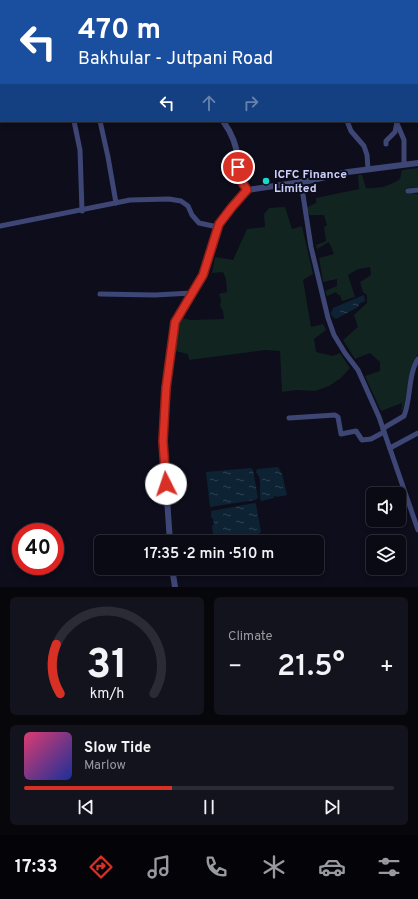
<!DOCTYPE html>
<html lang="en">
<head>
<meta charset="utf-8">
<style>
  body { margin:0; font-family:Overpass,sans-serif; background:#13131d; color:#f1f3f6; height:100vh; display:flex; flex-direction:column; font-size:15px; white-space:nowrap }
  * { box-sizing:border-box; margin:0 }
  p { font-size:13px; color:#999aa0 }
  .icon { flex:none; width:22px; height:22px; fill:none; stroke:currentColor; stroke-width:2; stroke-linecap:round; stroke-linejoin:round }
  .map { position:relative; height:587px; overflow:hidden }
  .side { display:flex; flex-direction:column; gap:10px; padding:10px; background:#06060b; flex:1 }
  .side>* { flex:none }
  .banner { position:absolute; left:0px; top:0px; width:418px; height:122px; box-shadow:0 2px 6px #0003,0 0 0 1px #2a2b34; background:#1a4fa0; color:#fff; overflow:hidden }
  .fabs { position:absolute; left:366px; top:487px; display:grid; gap:8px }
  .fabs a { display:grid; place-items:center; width:40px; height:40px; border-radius:6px; background:#0a0a14; box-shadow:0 2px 6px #0003,0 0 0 1px #2a2b34; font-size:20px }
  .speed { position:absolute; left:12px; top:523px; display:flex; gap:8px; font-size:20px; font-weight:700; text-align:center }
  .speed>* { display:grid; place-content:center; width:52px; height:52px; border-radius:50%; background:#0a0a14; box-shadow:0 2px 6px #0003,0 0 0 1px #2a2b34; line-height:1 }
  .speed .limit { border:6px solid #d22; background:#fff; color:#111 }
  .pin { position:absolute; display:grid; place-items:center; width:34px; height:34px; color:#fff; margin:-17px; border:2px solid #fff; border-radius:50%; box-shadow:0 1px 4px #0007 }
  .me { position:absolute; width:44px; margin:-22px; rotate:356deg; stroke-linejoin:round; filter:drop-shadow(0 0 3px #0008) }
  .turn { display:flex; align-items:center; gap:14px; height:84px; padding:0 12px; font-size:18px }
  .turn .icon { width:52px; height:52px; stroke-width:2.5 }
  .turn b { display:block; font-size:28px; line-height:34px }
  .lanes { display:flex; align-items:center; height:38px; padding:0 12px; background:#0003; justify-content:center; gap:20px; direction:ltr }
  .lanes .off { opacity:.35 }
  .big { font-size:30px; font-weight:600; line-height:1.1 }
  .side .widget { flex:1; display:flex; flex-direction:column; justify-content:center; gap:6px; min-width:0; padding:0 14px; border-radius:6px; background:#13131d }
  .side .dial { align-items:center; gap:0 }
  .dial svg { height:104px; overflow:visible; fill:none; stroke:#2a2b34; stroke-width:7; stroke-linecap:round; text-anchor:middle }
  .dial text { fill:#f1f3f6; stroke:none }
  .song { display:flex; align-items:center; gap:12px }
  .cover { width:48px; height:48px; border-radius:6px; background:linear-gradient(135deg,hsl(340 70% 55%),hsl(230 70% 35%)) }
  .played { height:4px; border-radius:2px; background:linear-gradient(90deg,#d93025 40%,#2a2b34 40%) }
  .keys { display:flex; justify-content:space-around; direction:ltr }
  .heat { display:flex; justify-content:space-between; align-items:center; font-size:22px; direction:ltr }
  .side .tiles { flex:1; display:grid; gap:10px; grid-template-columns:1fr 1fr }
  .widget:last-child { grid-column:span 2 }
  .trip { position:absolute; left:94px; top:535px; width:230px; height:40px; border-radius:6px; background:#0a0a14; box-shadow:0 2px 6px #0003,0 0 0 1px #2a2b34; font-weight:600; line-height:40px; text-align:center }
  .dock { display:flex; height:64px; justify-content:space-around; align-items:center; background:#040408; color:#999aa0 }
  .dock .icon { width:28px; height:28px }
  .dock .on { color:#d93025 }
  .dock b { font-size:18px; color:#f1f3f6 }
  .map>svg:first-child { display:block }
</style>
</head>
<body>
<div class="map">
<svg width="418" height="587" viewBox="0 0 418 587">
  <defs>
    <pattern id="water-ripples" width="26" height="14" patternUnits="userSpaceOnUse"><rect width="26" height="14" fill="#0d2334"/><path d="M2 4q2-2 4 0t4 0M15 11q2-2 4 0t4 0" fill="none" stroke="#2f4252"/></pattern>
  </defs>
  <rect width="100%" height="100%" fill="#0d0d1b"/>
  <g fill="#112420">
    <path d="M418 168V187L407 188 406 192 418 194V354C406 368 409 396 401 414L402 403 381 411 365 376 380 371V362L370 353 355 359 343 340 358 327 354 315 367 303V295L363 292 360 282 371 275 370 267 358 269 348 275 355 297 342 301 340 295H338L336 292 327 296 325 291 337 286V279L323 282 319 258 334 254 329 242 317 249 316 245 326 241 324 227 327 225 324 215H310L306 208 316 203V198L359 189 358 175H362L366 188C378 189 390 186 400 179L402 170Z"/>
    <polygon points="285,207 292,229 302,226 313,274 303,280 311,327 323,324 326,330 314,339 316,352 333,356 340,353 350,368 341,378 329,386 315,391 296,390 282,392 280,351 265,350 189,360 188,354 175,351 176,332 181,318 191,320 224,319 223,311 220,306 221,300 219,294 227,292 226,279 223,272 212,273 215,257 233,260 247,229 265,227 264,214 269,208"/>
  </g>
  <g fill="url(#water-ripples)">
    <polygon points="364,295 365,301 360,303 358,307 336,319 332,316 331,313 333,308"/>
    <path d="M278 467 282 474 287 495 277 497 274 495V498L261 501C258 492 263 479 256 472L257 469Z"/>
    <polygon points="251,468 253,470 258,498 255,500 210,507 206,472"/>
    <path d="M255 503 256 504 261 532C256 537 229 542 221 542L217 535 213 534 212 526 214 524 213 519 211 517V511Z"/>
  </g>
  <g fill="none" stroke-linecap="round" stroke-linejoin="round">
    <g stroke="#3d4675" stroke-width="5">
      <polyline points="82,0 82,1"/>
      <polyline points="89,0 90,1"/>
      <polyline points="386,0 386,1"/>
      <polyline points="0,108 1,107"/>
      <polyline points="74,121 80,150 82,211"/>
      <polyline points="100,121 108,157 116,203"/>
      <polyline points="347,121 351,131 364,146 367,155 368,169"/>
      <polyline points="396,121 404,140 404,164"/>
      <polyline points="386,144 386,141 395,132 397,122"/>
      <polyline points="301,182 311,247 328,318 334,335 345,353 358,370 379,417 418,530"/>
      <polyline points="408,191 418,190"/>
      <polyline points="0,226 130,200 169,199 181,201 188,206 192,215 199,223 218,227"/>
      <polyline points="100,294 155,295 192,293"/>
      <polyline points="289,418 335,415 338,417 341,434 356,431 362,440 371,439 384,432"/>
      <path d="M383 429 387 426 404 416C411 399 408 374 418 359"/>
      <polyline points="390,448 418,433"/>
    </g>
    <g stroke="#3d4675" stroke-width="6">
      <polyline points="153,0 154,1"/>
      <path d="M223 121C231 132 237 147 238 160 240 175 238 177 247 190"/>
      <polyline points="247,190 308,181 348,172 418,163"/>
      <polyline points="170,542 163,441 166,388 175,322 203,275 219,223 232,207 247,190"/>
      <polyline points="172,568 175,587"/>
    </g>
  </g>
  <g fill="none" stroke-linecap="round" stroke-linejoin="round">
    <g stroke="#8d1f18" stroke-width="10">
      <polyline id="route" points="166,484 163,441 166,388 175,322 203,275 219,224 232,207 247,190 240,179 238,167"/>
    </g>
    <use href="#route" stroke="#d93025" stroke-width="7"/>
  </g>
  <circle fill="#17dbc8" stroke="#0d0d1b" stroke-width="1.5" cx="266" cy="181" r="4"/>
  <g text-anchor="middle" stroke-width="4" stroke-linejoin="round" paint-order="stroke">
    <g font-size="12" font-weight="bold" fill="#ccd0fa" stroke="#0d0d1b" text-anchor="start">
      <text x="274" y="178">ICFC Finance<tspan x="274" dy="14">Limited</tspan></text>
    </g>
  </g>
</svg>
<div class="fabs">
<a><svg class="icon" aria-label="sound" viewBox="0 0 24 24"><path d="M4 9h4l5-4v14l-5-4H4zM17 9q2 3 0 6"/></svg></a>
<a><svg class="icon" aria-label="layers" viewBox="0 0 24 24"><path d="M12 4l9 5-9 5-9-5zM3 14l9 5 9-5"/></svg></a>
</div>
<div class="speed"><div class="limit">40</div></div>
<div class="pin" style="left:238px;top:167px;background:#d93025"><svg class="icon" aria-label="arrive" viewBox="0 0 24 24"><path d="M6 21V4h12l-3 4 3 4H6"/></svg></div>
<svg class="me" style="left:166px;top:484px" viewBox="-20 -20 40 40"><circle r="19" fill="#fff"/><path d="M0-13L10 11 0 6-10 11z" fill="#d93025"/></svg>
<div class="trip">17:35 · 2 min · 510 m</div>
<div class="banner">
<div class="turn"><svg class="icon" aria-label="left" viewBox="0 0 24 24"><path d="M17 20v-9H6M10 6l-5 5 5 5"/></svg><div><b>470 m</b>Bakhular - Jutpani Road</div></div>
<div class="lanes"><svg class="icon" aria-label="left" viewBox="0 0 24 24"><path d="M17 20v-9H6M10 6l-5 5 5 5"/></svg><svg class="icon off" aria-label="ahead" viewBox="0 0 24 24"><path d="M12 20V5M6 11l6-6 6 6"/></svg><svg class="icon off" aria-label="right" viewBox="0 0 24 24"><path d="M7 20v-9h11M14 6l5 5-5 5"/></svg></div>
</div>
</div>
<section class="side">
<div class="tiles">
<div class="widget dial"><svg viewBox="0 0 100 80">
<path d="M14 69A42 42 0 1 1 86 69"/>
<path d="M14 69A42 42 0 0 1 11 31" stroke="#d93025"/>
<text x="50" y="56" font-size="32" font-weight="700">31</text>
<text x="50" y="72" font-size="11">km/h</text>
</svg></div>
<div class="widget"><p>Climate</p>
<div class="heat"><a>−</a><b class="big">21.5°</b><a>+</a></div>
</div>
<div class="widget">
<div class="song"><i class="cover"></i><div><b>Slow Tide</b><p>Marlow</p></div></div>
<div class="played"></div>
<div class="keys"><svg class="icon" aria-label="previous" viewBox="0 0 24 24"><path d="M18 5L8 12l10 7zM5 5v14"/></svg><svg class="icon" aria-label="pause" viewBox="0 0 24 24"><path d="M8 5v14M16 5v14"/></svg><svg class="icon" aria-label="next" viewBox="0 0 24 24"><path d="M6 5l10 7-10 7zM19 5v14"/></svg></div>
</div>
</div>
</section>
<nav class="dock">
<b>17:33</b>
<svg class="icon on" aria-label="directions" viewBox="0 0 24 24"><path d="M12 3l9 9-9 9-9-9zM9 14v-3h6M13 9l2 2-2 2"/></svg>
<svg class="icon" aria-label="music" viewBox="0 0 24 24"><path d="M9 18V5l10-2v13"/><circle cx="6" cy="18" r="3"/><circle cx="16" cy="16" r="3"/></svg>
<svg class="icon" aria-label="phone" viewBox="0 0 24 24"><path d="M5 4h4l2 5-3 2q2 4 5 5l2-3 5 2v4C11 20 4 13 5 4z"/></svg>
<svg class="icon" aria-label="climate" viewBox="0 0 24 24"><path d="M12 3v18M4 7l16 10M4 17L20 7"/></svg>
<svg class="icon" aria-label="car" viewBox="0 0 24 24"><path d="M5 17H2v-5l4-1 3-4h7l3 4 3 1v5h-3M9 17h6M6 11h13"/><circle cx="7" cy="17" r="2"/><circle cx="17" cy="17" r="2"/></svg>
<svg class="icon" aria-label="filters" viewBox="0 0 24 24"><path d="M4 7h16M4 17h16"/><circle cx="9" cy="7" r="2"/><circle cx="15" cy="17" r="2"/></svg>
</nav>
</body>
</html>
